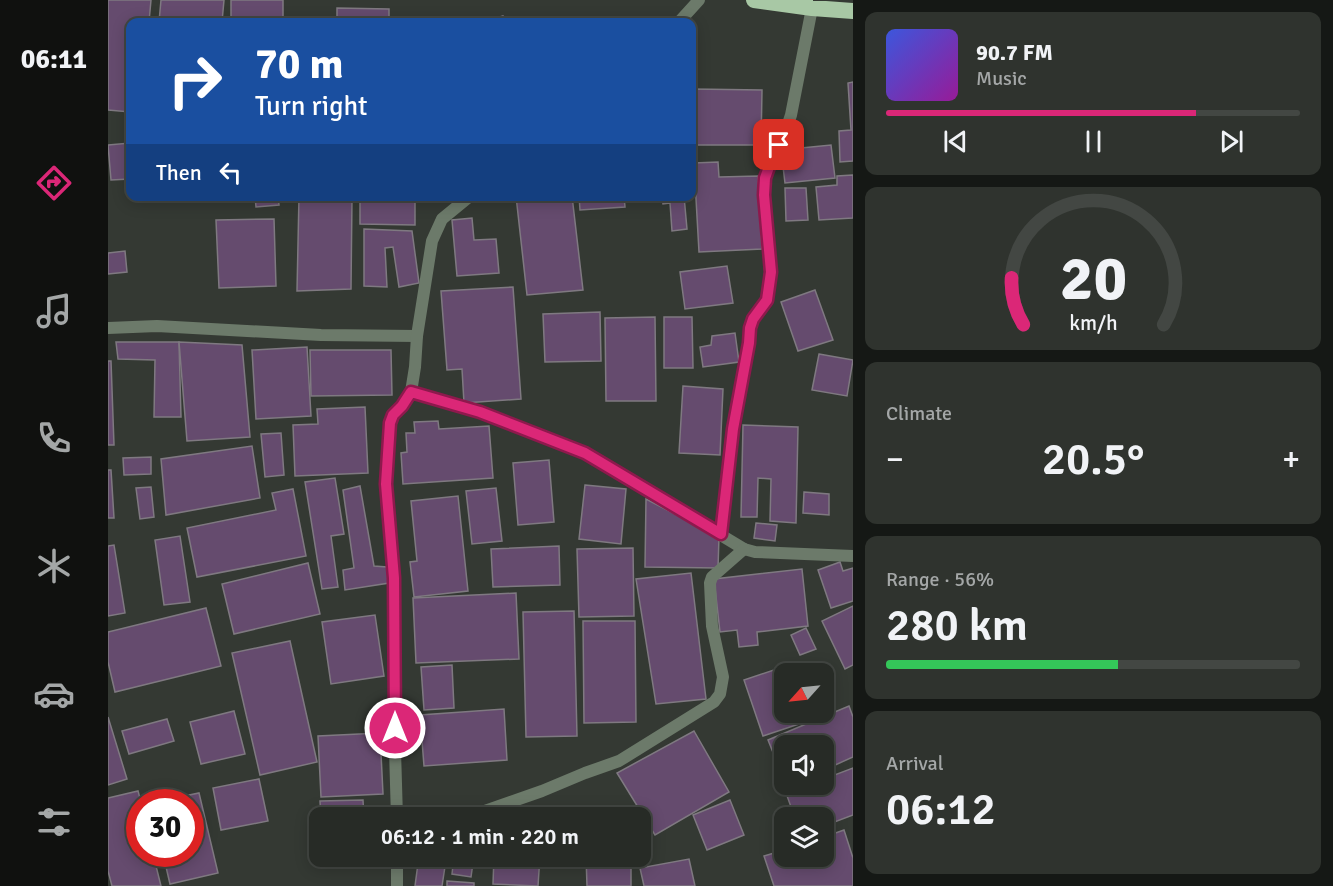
<!DOCTYPE html>
<html lang="en">
<head>
<meta charset="utf-8">
<style>
  body { margin:0; font-family:Signika,sans-serif; background:#2f332e; color:#f1f3f6; height:100vh; display:flex; flex-direction:column; font-size:22px; white-space:nowrap }
  * { box-sizing:border-box; margin:0 }
  p { font-size:20px; color:#a4a7a7 }
  .icon { flex:none; width:33px; height:33px; fill:none; stroke:currentColor; stroke-width:2; stroke-linecap:round; stroke-linejoin:round }
  .map { position:relative; flex:1; overflow:hidden }
  .panel { display:flex; flex-direction:column; gap:12px; padding:12px; background:#151815; width:480px }
  .panel>* { flex:none }
  .hud { position:absolute; left:18px; top:18px; width:570px; height:183px; border-radius:12px; box-shadow:0 3px 15px #0003,0 0 0 2px #434743; background:#1a4fa0; color:#fff; overflow:hidden }
  .needle { width:39px; rotate:243deg }
  .fabs { position:absolute; left:666px; top:663px; display:grid; gap:12px }
  .fabs a { display:grid; place-items:center; width:60px; height:60px; border-radius:12px; background:#272b26; box-shadow:0 3px 15px #0003,0 0 0 2px #434743; font-size:30px }
  .speed { position:absolute; left:18px; top:789px; display:flex; gap:12px; font-size:30px; font-weight:700; text-align:center }
  .speed>* { display:grid; place-content:center; width:78px; height:78px; border-radius:50%; background:#272b26; box-shadow:0 3px 15px #0003,0 0 0 2px #434743; line-height:1 }
  .speed .limit { border:9px solid #d22; background:#fff; color:#111 }
  .pin { position:absolute; display:grid; place-items:center; width:51px; height:51px; color:#fff; margin:-26px; border-radius:12px; box-shadow:0 3px 9px #0006 }
  .me { position:absolute; width:66px; margin:-33px; rotate:0deg; stroke-linejoin:round; filter:drop-shadow(0 0 4px #0008) }
  .turn { display:flex; align-items:center; gap:21px; height:126px; padding:0 30px; font-size:27px }
  .turn .icon { width:78px; height:78px; stroke-width:2.5 }
  .turn b { display:block; font-size:42px; line-height:51px }
  .then { display:flex; align-items:center; height:57px; padding:0 30px; background:#0003; gap:12px; font-size:22px }
  .big { font-size:45px; font-weight:600; line-height:1.1 }
  .panel .tile { flex:1; display:flex; flex-direction:column; justify-content:center; gap:9px; min-width:0; padding:0 21px; border-radius:12px; background:#2f332e }
  .panel .dial { align-items:center; gap:0 }
  .dial svg { height:156px; overflow:visible; fill:none; stroke:#434743; stroke-width:7; stroke-linecap:round; text-anchor:middle }
  .dial text { fill:#f1f3f6; stroke:none }
  .song { display:flex; align-items:center; gap:18px }
  .cover { width:72px; height:72px; border-radius:9px; background:linear-gradient(135deg,hsl(230 70% 55%),hsl(300 70% 35%)) }
  .played { height:6px; border-radius:3px; background:linear-gradient(90deg,#db2777 75%,#434743 75%) }
  .keys { display:flex; justify-content:space-around; direction:ltr }
  .heat { display:flex; justify-content:space-between; align-items:center; font-size:33px; direction:ltr }
  .charge { height:9px; border-radius:4px; background:linear-gradient(90deg,#34c759 56%,#434743 0) }
  .trip { position:absolute; left:201px; top:807px; width:342px; height:60px; border-radius:12px; background:#272b26; box-shadow:0 3px 15px #0003,0 0 0 2px #434743; font-weight:600; line-height:60px; text-align:center }
  main { display:flex; flex:1; min-height:0 }
  .dock { display:flex; flex-direction:column; width:108px; justify-content:space-around; align-items:center; background:#10110f; color:#a4a7a7 }
  .dock .icon { width:42px; height:42px }
  .dock .selected { color:#db2777 }
  .dock b { font-size:27px; color:#f1f3f6 }
  .map>svg:first-child { display:block }
</style>
</head>
<body>
<main>
<nav class="dock">
<b>06:11</b>
<svg class="icon selected" aria-label="directions" viewBox="0 0 24 24"><path d="M12 3l9 9-9 9-9-9zM9 14v-3h6M13 9l2 2-2 2"/></svg>
<svg class="icon" aria-label="music" viewBox="0 0 24 24"><path d="M9 18V5l10-2v13"/><circle cx="6" cy="18" r="3"/><circle cx="16" cy="16" r="3"/></svg>
<svg class="icon" aria-label="phone" viewBox="0 0 24 24"><path d="M5 4h4l2 5-3 2q2 4 5 5l2-3 5 2v4C11 20 4 13 5 4z"/></svg>
<svg class="icon" aria-label="climate" viewBox="0 0 24 24"><path d="M12 3v18M4 7l16 10M4 17L20 7"/></svg>
<svg class="icon" aria-label="car" viewBox="0 0 24 24"><path d="M5 17H2v-5l4-1 3-4h7l3 4 3 1v5h-3M9 17h6M6 11h13"/><circle cx="7" cy="17" r="2"/><circle cx="17" cy="17" r="2"/></svg>
<svg class="icon" aria-label="filters" viewBox="0 0 24 24"><path d="M4 7h16M4 17h16"/><circle cx="9" cy="7" r="2"/><circle cx="15" cy="17" r="2"/></svg>
</nav>
<div class="map">
<svg width="745" height="886" viewBox="0 0 745 886">
  <rect width="100%" height="100%" fill="#343933"/>
  <g fill="#654b6e" stroke="#7f7981" stroke-width="1.5">
    <polygon points="0,0 43,0 41,22 22,22 22,112 0,110"/>
    <polygon points="53,0 116,0 114,22 51,22"/>
    <polygon points="123,0 175,0 175,22 123,20"/>
    <polygon points="229,8 281,9 281,22 229,22"/>
    <polygon points="395,16 397,22 376,22"/>
    <polygon points="745,82 745,161 732,162 731,131 743,130 740,83"/>
    <polygon points="585,89 654,90 653,145 585,145"/>
    <polygon points="22,143 22,179 3,180 0,145"/>
    <polygon points="723,145 727,178 677,183 673,150"/>
    <polygon points="610,162 611,177 650,176 654,249 591,252 586,163"/>
    <polygon points="745,175 745,218 711,220 708,187 729,185 729,176"/>
    <polygon points="677,188 698,188 700,220 678,221"/>
    <polygon points="147,196 170,196 171,205 148,207"/>
    <polygon points="191,196 244,198 243,289 189,291"/>
    <polygon points="252,196 307,196 307,225 252,224"/>
    <polygon points="408,196 464,196 475,290 419,295"/>
    <polygon points="471,196 516,196 517,207 472,210"/>
    <polygon points="554,196 576,196 579,229 564,231 562,203 555,204"/>
    <polygon points="364,218 366,240 388,239 391,273 349,276 344,220"/>
    <polygon points="166,219 168,286 111,288 108,220"/>
    <polygon points="256,229 304,231 311,283 291,287 285,247 277,248 279,287 256,286"/>
    <polygon points="17,251 19,272 0,274 0,253"/>
    <polygon points="619,266 625,303 577,309 572,272"/>
    <polygon points="405,287 413,399 356,403 354,369 339,370 333,291"/>
    <polygon points="707,290 725,340 690,351 673,302"/>
    <polygon points="492,312 493,361 437,362 435,314"/>
    <polygon points="547,317 548,401 498,401 497,318"/>
    <polygon points="556,317 584,317 585,368 556,368"/>
    <polygon points="627,333 631,362 595,367 592,347 603,345 604,336"/>
    <polygon points="8,342 71,342 73,417 46,417 47,360 10,359"/>
    <polygon points="71,342 134,345 142,437 79,441"/>
    <polygon points="199,347 203,416 148,419 144,350"/>
    <polygon points="202,350 283,350 284,395 203,396"/>
    <polygon points="711,354 745,360 739,396 704,390"/>
    <polygon points="0,361 3,361 6,445 0,445"/>
    <polygon points="575,386 615,389 612,455 571,453"/>
    <polygon points="257,407 260,473 187,476 185,425 210,424 209,409"/>
    <polygon points="330,421 331,429 381,426 385,478 295,484 293,453 299,452 298,433 307,433 306,422"/>
    <polygon points="635,425 690,427 688,523 662,521 663,479 650,478 649,517 633,517"/>
    <polygon points="173,433 176,475 157,477 153,434"/>
    <polygon points="144,446 152,498 58,515 53,459"/>
    <polygon points="43,457 43,474 16,475 15,458"/>
    <polygon points="441,460 446,522 410,525 405,463"/>
    <polygon points="0,470 3,470 6,518 0,518"/>
    <polygon points="227,478 236,534 223,536 230,587 214,589 197,482"/>
    <polygon points="477,485 518,489 513,544 471,539"/>
    <polygon points="252,486 266,566 279,567 281,583 237,590 235,570 246,568 235,490"/>
    <polygon points="43,487 46,517 32,519 28,488"/>
    <polygon points="388,488 394,541 364,544 358,491"/>
    <polygon points="185,489 198,556 89,577 79,528 168,510 164,493"/>
    <polygon points="696,492 721,494 721,515 695,513"/>
    <polygon points="350,496 360,591 306,597 302,562 309,561 303,501"/>
    <polygon points="538,499 611,537 610,568 537,567"/>
    <polygon points="648,523 669,525 667,541 646,538"/>
    <polygon points="72,536 82,602 56,605 47,540"/>
    <polygon points="6,545 17,613 0,616 0,546"/>
    <polygon points="451,546 452,585 385,587 383,549"/>
    <polygon points="525,548 526,616 471,617 469,549"/>
    <polygon points="732,562 735,571 745,568 745,601 723,608 710,570"/>
    <polygon points="200,563 212,614 126,634 114,584"/>
    <polygon points="694,569 700,626 649,632 650,645 631,647 629,630 612,632 606,579"/>
    <polygon points="583,573 598,699 548,704 528,579"/>
    <polygon points="408,593 411,659 308,663 305,598"/>
    <polygon points="745,606 745,665 737,669 714,621"/>
    <polygon points="98,608 113,666 7,692 0,662 0,632"/>
    <polygon points="466,611 469,736 418,737 415,612"/>
    <polygon points="267,615 276,676 223,684 214,622"/>
    <polygon points="475,621 527,621 528,722 476,723"/>
    <polygon points="698,628 708,649 692,655 683,635"/>
    <polygon points="182,641 209,762 152,775 124,653"/>
    <polygon points="690,662 694,674 676,674 676,712 707,712 709,718 655,736 636,680"/>
    <polygon points="344,665 346,708 316,710 313,667"/>
    <polygon points="741,706 745,717 745,757 716,770 716,746 676,746 676,780 660,740"/>
    <polygon points="396,709 399,760 316,766 312,715"/>
    <polygon points="126,711 137,754 93,764 82,722"/>
    <polygon points="0,717 19,779 0,785"/>
    <polygon points="59,719 66,741 21,754 14,731"/>
    <polygon points="586,731 621,792 547,835 509,773"/>
    <polygon points="272,733 275,794 213,797 210,736"/>
    <polygon points="745,768 745,815 716,826 716,818 687,818 678,793 701,784 716,784 716,779"/>
    <polygon points="151,779 160,821 113,830 105,788"/>
    <polygon points="30,791 33,802 32,802 32,854 45,854 53,886 4,886 0,871 0,798"/>
    <polygon points="91,793 110,873 62,884 55,854 82,854 82,802 48,802"/>
    <polygon points="255,800 256,818 213,818 212,801"/>
    <polygon points="622,800 636,835 599,850 585,815"/>
    <polygon points="736,830 745,858 745,886 666,886 656,856 676,850 676,856 716,856 716,837"/>
    <polygon points="311,856 338,860 334,886 307,886"/>
    <polygon points="346,856 366,856 363,877 344,874"/>
    <polygon points="386,856 432,856 430,886 385,884"/>
    <polygon points="478,856 512,856 512,868 523,868 523,886 479,886"/>
    <polygon points="581,859 587,886 536,886 532,868"/>
    <polygon points="339,881 366,883 366,886 339,886"/>
  </g>
  <g fill="none" stroke-linecap="round" stroke-linejoin="round">
    <g stroke="#6c7a6a" stroke-width="12">
      <polyline points="571,22 591,0"/>
      <polyline points="0,328 49,326 213,335 309,336"/>
      <polyline points="303,392 372,412 477,453 636,549 647,552 745,556"/>
      <polyline points="613,535 625,429 641,343 642,328 645,319 659,300 662,272 656,195 657,178 665,156 679,127 683,115 704,8"/>
      <polyline points="289,818 287,750 286,578 278,484 282,423 285,415 294,406 303,392 307,367 309,336 324,241 334,219 362,196"/>
      <polyline points="357,818 434,791 477,773 511,761 606,702 612,694 615,677 604,626 602,583 604,577 636,549"/>
      <polyline points="289,886 289,856"/>
    </g>
    <polyline stroke="#a8c8a5" stroke-width="16" points="646,0 704,8 745,11"/>
  </g>
  <g fill="none" stroke-linecap="round" stroke-linejoin="round">
    <g stroke="#8e194d" stroke-width="15">
      <polyline id="route" points="287,728 286,578 278,484 282,423 285,415 294,406 303,392 372,412 477,453 613,534 625,429 641,343 642,328 645,319 659,300 663,272 656,195 657,178 665,156 671,145"/>
    </g>
    <use href="#route" stroke="#db2777" stroke-width="10"/>
  </g>
</svg>
<div class="fabs">
<a><svg class="needle" viewBox="-14 -14 28 28"><path d="M0-13l5 13h-10z" fill="#e53935"/><path d="M0 13l5-13h-10z" fill="#a4a7a7"/></svg></a>
<a><svg class="icon" aria-label="sound" viewBox="0 0 24 24"><path d="M4 9h4l5-4v14l-5-4H4zM17 9q2 3 0 6"/></svg></a>
<a><svg class="icon" aria-label="layers" viewBox="0 0 24 24"><path d="M12 4l9 5-9 5-9-5zM3 14l9 5 9-5"/></svg></a>
</div>
<div class="speed"><div class="limit">30</div></div>
<div class="pin" style="left:671px;top:145px;background:#d93025"><svg class="icon" aria-label="arrive" viewBox="0 0 24 24"><path d="M6 21V4h12l-3 4 3 4H6"/></svg></div>
<svg class="me" style="left:287px;top:728px" viewBox="-20 -20 40 40"><circle r="17" fill="#db2777" stroke="#fff" stroke-width="3"/><path d="M0-11L8 9 0 5-8 9z" fill="#fff"/></svg>
<div class="trip">06:12 · 1 min · 220 m</div>
<div class="hud">
<div class="turn"><svg class="icon" aria-label="right" viewBox="0 0 24 24"><path d="M7 20v-9h11M14 6l5 5-5 5"/></svg><div><b>70 m</b>Turn right</div></div>
<div class="then">Then<svg class="icon" aria-label="left" viewBox="0 0 24 24"><path d="M17 20v-9H6M10 6l-5 5 5 5"/></svg></div>
</div>
</div>
<section class="panel">
<div class="tile">
<div class="song"><i class="cover"></i><div><b>90.7 FM</b><p>Music</p></div></div>
<div class="played"></div>
<div class="keys"><svg class="icon" aria-label="previous" viewBox="0 0 24 24"><path d="M18 5L8 12l10 7zM5 5v14"/></svg><svg class="icon" aria-label="pause" viewBox="0 0 24 24"><path d="M8 5v14M16 5v14"/></svg><svg class="icon" aria-label="next" viewBox="0 0 24 24"><path d="M6 5l10 7-10 7zM19 5v14"/></svg></div>
</div>
<div class="tile dial"><svg viewBox="0 0 100 80">
<path d="M14 69A42 42 0 1 1 86 69"/>
<path d="M14 69A42 42 0 0 1 8 45" stroke="#db2777"/>
<text x="50" y="56" font-size="32" font-weight="700">20</text>
<text x="50" y="72" font-size="11">km/h</text>
</svg></div>
<div class="tile"><p>Climate</p>
<div class="heat"><a>−</a><b class="big">20.5°</b><a>+</a></div>
</div>
<div class="tile"><p>Range · 56%</p><b class="big">280 km</b><div class="charge"></div></div>
<div class="tile"><p>Arrival</p><b class="big">06:12</b></div>
</section>
</main>
</body>
</html>
